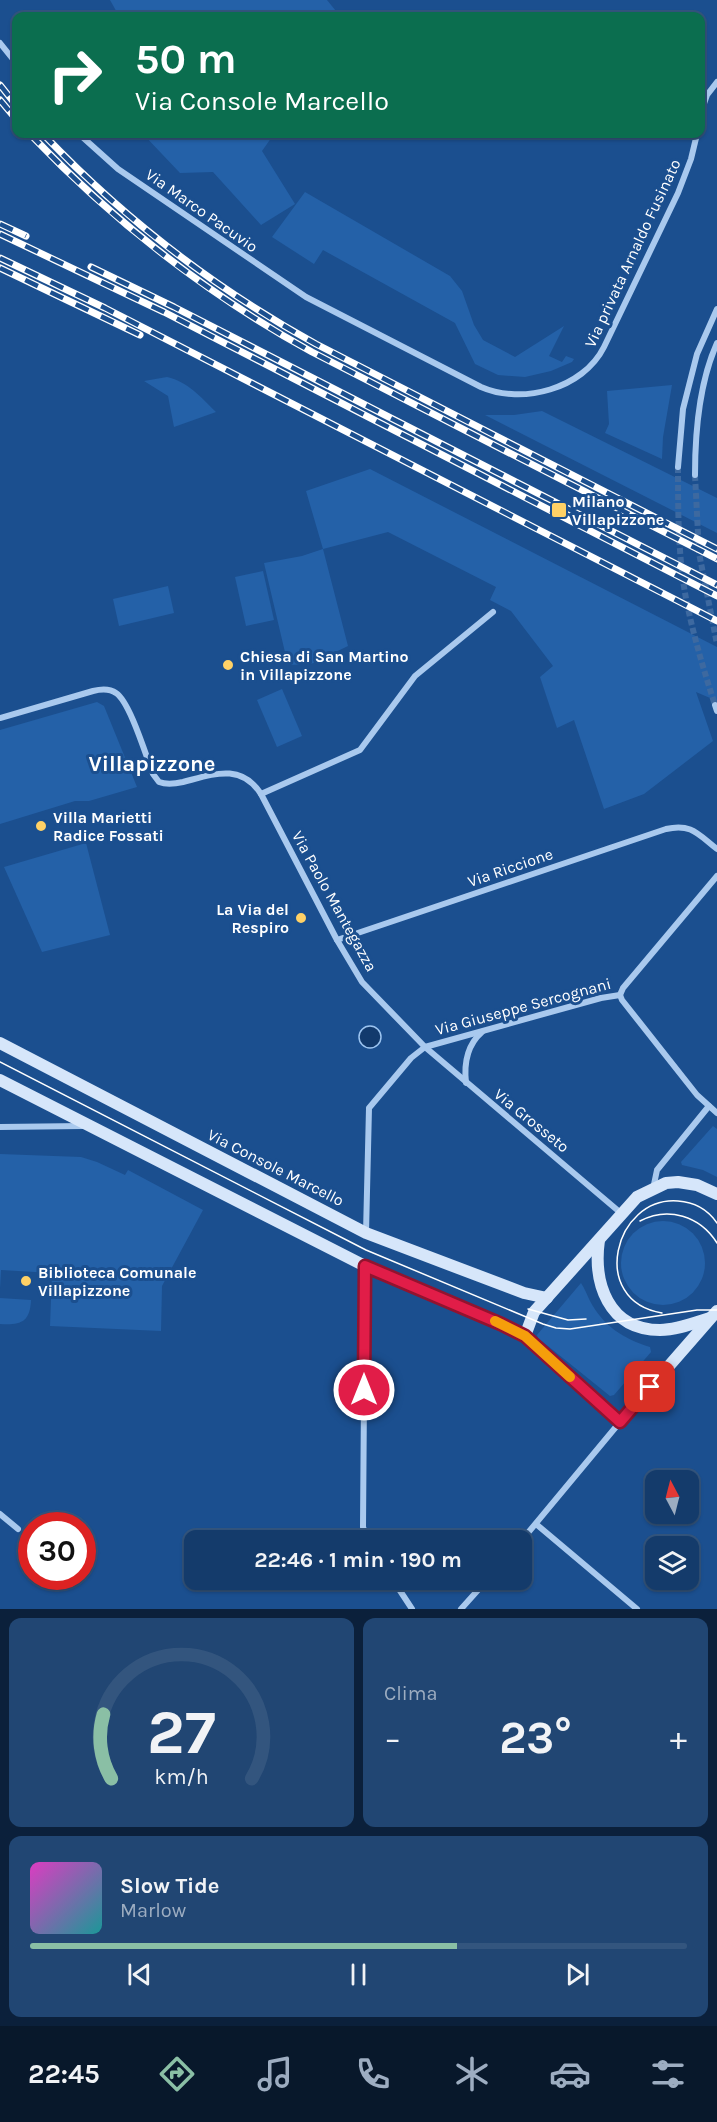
<!DOCTYPE html>
<html lang="it">
<head>
<meta charset="utf-8">
<style>
  body { margin:0; font-family:Karla,sans-serif; background:#214673; color:#f1f3f6; height:100vh; display:flex; flex-direction:column; font-size:22px; white-space:nowrap }
  * { box-sizing:border-box; margin:0 }
  p { font-size:20px; color:#9dadc1 }
  .icon { flex:none; width:33px; height:33px; fill:none; stroke:currentColor; stroke-width:2; stroke-linecap:round; stroke-linejoin:round }
  .map { position:relative; height:1609px; overflow:hidden }
  .panel { display:flex; flex-direction:column; gap:9px; padding:9px; background:#0b203b; flex:1 }
  .panel>* { flex:none }
  .hud { position:absolute; left:12px; top:12px; width:693px; height:126px; border-radius:12px; box-shadow:0 2px 4px #0004,0 0 0 2px #33557e; background:#0b6e4f; color:#fff; overflow:hidden }
  .needle { width:39px; rotate:353deg }
  .buttons { position:absolute; left:645px; top:1470px; display:grid; gap:12px }
  .buttons a { display:grid; place-items:center; width:54px; height:54px; border-radius:12px; background:#143b6b; box-shadow:0 2px 4px #0004,0 0 0 2px #33557e; font-size:30px }
  .speed { position:absolute; left:18px; top:1512px; display:flex; gap:12px; font-size:30px; font-weight:700; text-align:center }
  .speed>* { display:grid; place-content:center; width:78px; height:78px; border-radius:50%; background:#143b6b; box-shadow:0 2px 4px #0004,0 0 0 2px #33557e; line-height:1 }
  .speed .limit { border:9px solid #d22; background:#fff; color:#111 }
  .pin { position:absolute; display:grid; place-items:center; width:51px; height:51px; color:#fff; margin:-26px; border-radius:12px; box-shadow:0 3px 9px #0006 }
  .me { position:absolute; width:66px; margin:-33px; rotate:0deg; stroke-linejoin:round; filter:drop-shadow(0 0 4px #0008) }
  .turn { display:flex; align-items:center; gap:21px; height:126px; padding:0 24px; font-size:27px }
  .turn .icon { width:78px; height:78px; stroke-width:2.5 }
  .turn b { display:block; font-size:42px; line-height:51px }
  .big { font-size:45px; font-weight:700; line-height:1.1 }
  .panel .widget { flex:1; display:flex; flex-direction:column; justify-content:center; gap:9px; min-width:0; padding:0 21px; border-radius:12px; background:#214673 }
  .panel .dial { align-items:center; gap:0 }
  .dial svg { height:156px; overflow:visible; fill:none; stroke:#33557e; stroke-width:7; stroke-linecap:round; text-anchor:middle }
  .dial text { fill:#f1f3f6; stroke:none }
  .song { display:flex; align-items:center; gap:18px }
  .cover { width:72px; height:72px; border-radius:9px; background:linear-gradient(135deg,hsl(310 70% 55%),hsl(180 70% 35%)) }
  .played { height:6px; border-radius:3px; background:linear-gradient(90deg,#8abfa5 65%,#33557e 65%) }
  .keys { display:flex; justify-content:space-around; direction:ltr }
  .heat { display:flex; justify-content:space-between; align-items:center; font-size:33px; direction:ltr }
  .panel .tiles { flex:1; display:grid; gap:9px; grid-template-columns:1fr 1fr }
  .widget:last-child { grid-column:span 2 }
  .trip { position:absolute; left:184px; top:1530px; width:348px; height:60px; border-radius:12px; background:#143b6b; box-shadow:0 2px 4px #0004,0 0 0 2px #33557e; font-weight:700; line-height:60px; text-align:center }
  .tab-bar { display:flex; height:96px; justify-content:space-around; align-items:center; background:#08182b; color:#9dadc1 }
  .tab-bar .icon { width:42px; height:42px }
  .tab-bar .selected { color:#8abfa5 }
  .tab-bar b { font-size:27px; color:#f1f3f6 }
  .map>svg:first-child { display:block }
</style>
</head>
<body>
<div class="map">
<svg width="717" height="1609" viewBox="0 0 717 1609">
  <rect width="100%" height="100%" fill="#1b4f8f"/>
  <g fill="#2461a8">
    <polygon points="110,0 327,0 340,16 119,16"/>
    <polygon points="143,134 274,134 262,151 295,204 261,225 213,172 180,173"/>
    <polygon points="305,192 450,276 462,291 474,325 483,340 515,357 564,326 549,356 562,362 566,356 574,359 572,362 551,371 525,377 498,375 475,364 455,323 323,250 314,264 272,237"/>
    <path d="M167 377C188 382 201 397 216 412L174 427 168 396 144 381Z"/>
    <polygon points="672,385 663,437 662,459 605,433 609,424 607,391"/>
    <polygon points="542,411 717,498 717,533 485,415 514,415"/>
    <polygon points="370,469 717,647 717,701 696,692 713,741 644,794 604,809 574,720 557,728 540,677 553,666 511,611 490,600 496,587 388,532 323,549 348,646 311,664 288,665 264,563 302,556 323,549 306,491"/>
    <polygon points="263,571 274,620 246,626 235,577"/>
    <polygon points="168,586 174,613 119,626 113,599"/>
    <polygon points="282,689 302,736 277,747 257,700"/>
    <polygon points="97,702 104,706 137,787 89,801 75,801 0,824 0,730"/>
    <polygon points="86,843 110,935 42,952 4,867"/>
    <polygon points="713,1126 717,1129 717,1177 703,1170 682,1165 681,1162"/>
    <polygon points="0,1154 81,1157 97,1162 125,1175 128,1170 203,1210 162,1286 161,1331 50,1326 52,1273 1,1270 0,1289"/>
    <circle cx="663" cy="1263" r="42"/>
    <path d="M581 1283C585 1289 587 1295 590 1301 603 1326 624 1339 650 1347L651 1352 614 1395 610 1396 538 1338 537 1335Z"/>
    <path d="M0 1298 31 1300C30 1323 20 1325 0 1324Z"/>
  </g>
  <circle fill="#123a6d" stroke="#9cc4f0" stroke-width="1.5" cx="370" cy="1037" r="11"/>
  <g fill="none" stroke-linecap="round" stroke-linejoin="round">
    <g stroke="#3d69a0" stroke-width="6" stroke-dasharray="6 3" stroke-linecap="butt">
      <path d="M678 467C678 509 678 552 685 593 692 631 703 668 715 705"/>
      <polyline points="695,475 699,553 717,644"/>
    </g>
    <g stroke="#a9c9ee" stroke-width="6">
      <polyline points="0,43 16,63"/>
      <polyline points="700,115 707,95 717,82"/>
      <path d="M79 134 118 169 306 297 481 387C522 405 583 389 604 347L678 193 691 159 697 134"/>
      <polyline points="678,467 683,409 697,354 717,309"/>
      <path d="M695 475C695 432 699 383 717 343"/>
      <polyline points="715,705 717,711"/>
      <path d="M0 718 93 691C101 689 109 688 116 693 130 702 146 756 153 774L159 782C167 785 174 784 183 782 214 774 241 763 261 794L337 940 362 982 425 1047 622 1214"/>
      <polyline points="261,794 360,750 415,676 493,612"/>
      <path d="M337 940 666 829C691 823 698 834 717 849"/>
      <polyline points="620,995 623,988 717,876"/>
      <polyline points="620,995 622,1000 697,1095 717,1113"/>
      <path d="M466 1083C464 1065 467 1045 482 1032"/>
      <polyline points="0,1127 83,1126"/>
      <polyline points="653,1189 657,1170 709,1106"/>
      <polyline points="366,1233 369,1108 411,1058 425,1047 601,998 620,995"/>
      <polyline points="365,1266 363,1527 367,1540"/>
      <polyline points="0,1514 18,1529"/>
      <polyline points="536,1524 637,1609"/>
      <polyline points="522,1540 620,1422"/>
      <polyline points="393,1580 412,1609"/>
      <polyline points="461,1609 487,1580"/>
    </g>
    <g stroke="#d6e6fa" stroke-width="12">
      <polyline points="0,1043 366,1233 524,1293 547,1298"/>
      <polyline points="0,1080 365,1266 501,1324 525,1336 620,1422 717,1311"/>
      <path d="M599 1240C593 1283 608 1330 660 1330 677 1330 694 1323 710 1318"/>
      <polyline points="525,1336 534,1312 637,1197 666,1183 678,1182 697,1185 717,1194"/>
    </g>
    <g stroke="#fff" stroke-width="1.5">
      <polyline points="0,1062 366,1250 543,1324 556,1328 570,1329 697,1310 717,1310"/>
      <path d="M640 1221C668 1206 700 1216 717 1243"/>
      <polyline points="528,1309 568,1320 586,1319"/>
      <path d="M662 1313C588 1301 614 1196 678 1201 694 1202 708 1210 717 1223"/>
    </g>
    <g stroke="#fff" stroke-width="7">
      <g id="rail">
        <polyline points="0,85 16,105"/>
        <polyline points="0,100 16,119"/>
        <path d="M30 134C114 222 205 293 312 352L717 559"/>
        <path d="M43 134C123 218 214 288 316 344L717 549"/>
        <polyline points="0,224 26,236"/>
        <polyline points="0,234 164,312 717,596"/>
        <polyline points="0,258 105,308 717,621"/>
        <polyline points="91,267 174,307 717,585"/>
        <polyline points="0,268 140,335"/>
      </g>
    </g>
    <use href="#rail" stroke="#1b4f8f" stroke-width="4.5" stroke-dasharray="14" stroke-linecap="butt"/>
  </g>
  <g fill="none" stroke-linecap="round" stroke-linejoin="round">
    <g stroke="#92132f" stroke-width="15">
      <polyline id="route" points="364,1390 365,1266 501,1324 525,1336 620,1422 650,1387"/>
    </g>
    <use href="#route" stroke="#e11d48" stroke-width="10"/>
    <polyline stroke="#f59e0b" stroke-width="10" points="495,1321 525,1336 570,1377"/>
  </g>
  <g fill="#ffd166" stroke="#1b4f8f" stroke-width="2">
    <rect x="551" y="502" width="16" height="16" rx="3"/>
    <circle cx="228" cy="665" r="6"/>
    <circle cx="41" cy="826" r="6"/>
    <circle cx="301" cy="918" r="6"/>
    <circle cx="26" cy="1281" r="6"/>
  </g>
  <g text-anchor="middle" stroke-width="6" stroke-linejoin="round" paint-order="stroke">
    <g font-size="16" fill="#fff" stroke="#1b4f8f">
      <text transform="translate(202 210) rotate(35)" y="6">Via Marco Pacuvio</text>
      <text transform="translate(632 253) rotate(-65)" y="6">Via privata Arnaldo Fusinato</text>
      <text transform="translate(510 867) rotate(-19)" y="6">Via Riccione</text>
      <text transform="translate(335 901) rotate(61)" y="6">Via Paolo Mantegazza</text>
      <text transform="translate(523 1006) rotate(-15)" y="6">Via Giuseppe Sercognani</text>
      <text transform="translate(532 1120) rotate(39)" y="6">Via Grosseto</text>
      <text transform="translate(276 1167) rotate(27)" y="6">Via Console Marcello</text>
    </g>
    <g font-size="16" font-weight="bold" fill="#fff" stroke="#1b4f8f" text-anchor="start">
      <text x="572" y="507">Milano<tspan x="572" dy="18">Villapizzone</tspan></text>
      <text x="240" y="662">Chiesa di San Martino<tspan x="240" dy="18">in Villapizzone</tspan></text>
      <text x="53" y="823">Villa Marietti<tspan x="53" dy="18">Radice Fossati</tspan></text>
      <text x="289" y="915" text-anchor="end">La Via del<tspan x="289" dy="18">Respiro</tspan></text>
      <text x="38" y="1278">Biblioteca Comunale<tspan x="38" dy="18">Villapizzone</tspan></text>
    </g>
    <g font-size="22" font-weight="bold" fill="#fff" stroke="#1b4f8f">
      <text x="152" y="771">Villapizzone</text>
    </g>
  </g>
</svg>
<div class="buttons">
<a><svg class="needle" viewBox="-14 -14 28 28"><path d="M0-13l5 13h-10z" fill="#e53935"/><path d="M0 13l5-13h-10z" fill="#9dadc1"/></svg></a>
<a><svg class="icon" aria-label="layers" viewBox="0 0 24 24"><path d="M12 4l9 5-9 5-9-5zM3 14l9 5 9-5"/></svg></a>
</div>
<div class="speed"><div class="limit">30</div></div>
<div class="pin" style="left:650px;top:1387px;background:#d93025"><svg class="icon" aria-label="arrive" viewBox="0 0 24 24"><path d="M6 21V4h12l-3 4 3 4H6"/></svg></div>
<svg class="me" style="left:364px;top:1390px" viewBox="-20 -20 40 40"><circle r="17" fill="#e11d48" stroke="#fff" stroke-width="3"/><path d="M0-11L8 9 0 5-8 9z" fill="#fff"/></svg>
<div class="trip">22:46 · 1 min · 190 m</div>
<div class="hud">
<div class="turn"><svg class="icon" aria-label="right" viewBox="0 0 24 24"><path d="M7 20v-9h11M14 6l5 5-5 5"/></svg><div><b>50 m</b>Via Console Marcello</div></div>
</div>
</div>
<section class="panel">
<div class="tiles">
<div class="widget dial"><svg viewBox="0 0 100 80">
<path d="M14 69A42 42 0 1 1 86 69"/>
<path d="M14 69A42 42 0 0 1 10 36" stroke="#8abfa5"/>
<text x="50" y="56" font-size="32" font-weight="700">27</text>
<text x="50" y="72" font-size="11">km/h</text>
</svg></div>
<div class="widget"><p>Clima</p>
<div class="heat"><a>−</a><b class="big">23°</b><a>+</a></div>
</div>
<div class="widget">
<div class="song"><i class="cover"></i><div><b>Slow Tide</b><p>Marlow</p></div></div>
<div class="played"></div>
<div class="keys"><svg class="icon" aria-label="previous" viewBox="0 0 24 24"><path d="M18 5L8 12l10 7zM5 5v14"/></svg><svg class="icon" aria-label="pause" viewBox="0 0 24 24"><path d="M8 5v14M16 5v14"/></svg><svg class="icon" aria-label="next" viewBox="0 0 24 24"><path d="M6 5l10 7-10 7zM19 5v14"/></svg></div>
</div>
</div>
</section>
<nav class="tab-bar">
<b>22:45</b>
<svg class="icon selected" aria-label="directions" viewBox="0 0 24 24"><path d="M12 3l9 9-9 9-9-9zM9 14v-3h6M13 9l2 2-2 2"/></svg>
<svg class="icon" aria-label="music" viewBox="0 0 24 24"><path d="M9 18V5l10-2v13"/><circle cx="6" cy="18" r="3"/><circle cx="16" cy="16" r="3"/></svg>
<svg class="icon" aria-label="phone" viewBox="0 0 24 24"><path d="M5 4h4l2 5-3 2q2 4 5 5l2-3 5 2v4C11 20 4 13 5 4z"/></svg>
<svg class="icon" aria-label="climate" viewBox="0 0 24 24"><path d="M12 3v18M4 7l16 10M4 17L20 7"/></svg>
<svg class="icon" aria-label="car" viewBox="0 0 24 24"><path d="M5 17H2v-5l4-1 3-4h7l3 4 3 1v5h-3M9 17h6M6 11h13"/><circle cx="7" cy="17" r="2"/><circle cx="17" cy="17" r="2"/></svg>
<svg class="icon" aria-label="filters" viewBox="0 0 24 24"><path d="M4 7h16M4 17h16"/><circle cx="9" cy="7" r="2"/><circle cx="15" cy="17" r="2"/></svg>
</nav>
</body>
</html>
